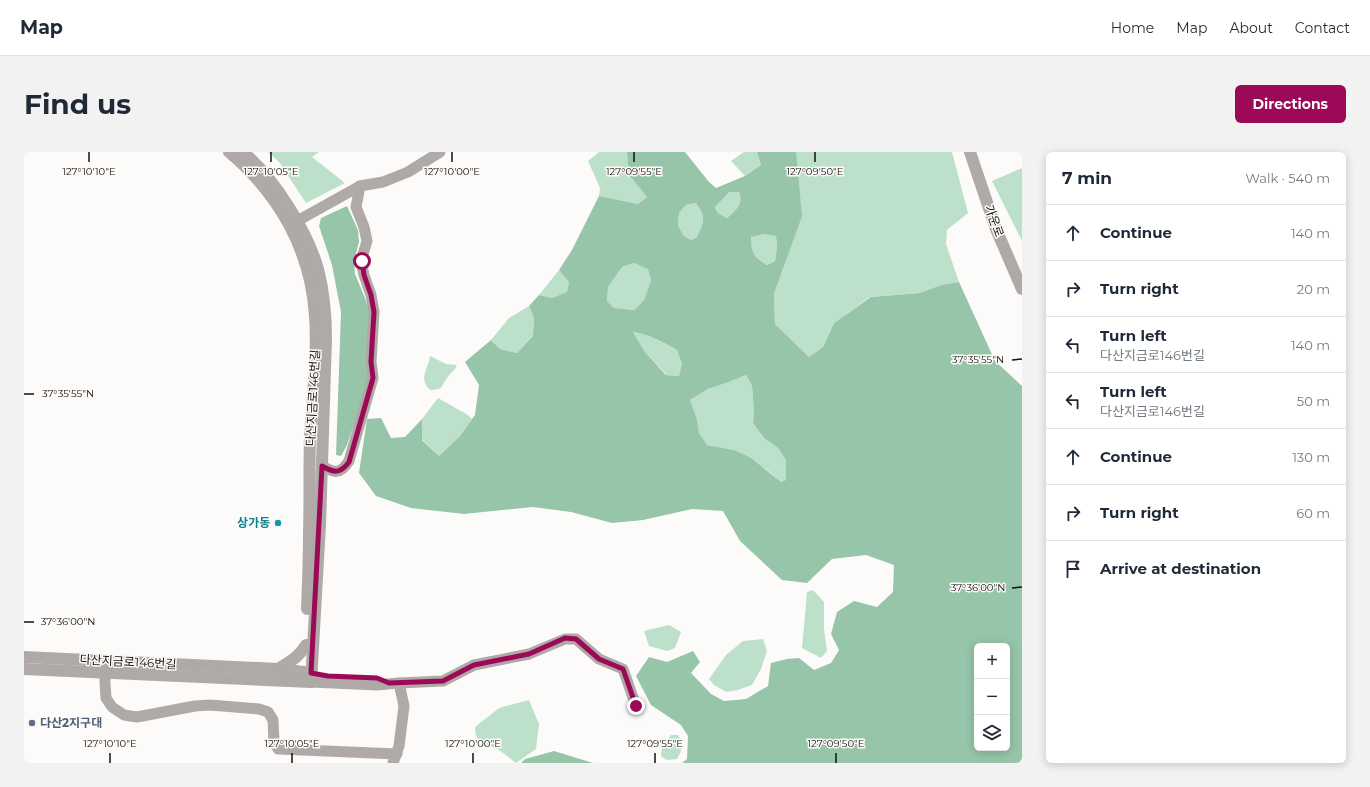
<!DOCTYPE html>
<meta charset="utf-8">
<style>
:root{--surface:#fff;--page:#f2f2f3;--text:#1f2937;--muted:#747a83;--line:#e0e1e3;--accent:#9c0956}
body{margin:0;font-family:Montserrat,"Noto Sans KR",sans-serif;background:var(--page);color:var(--text)}
.controls{position:absolute;right:12px;bottom:12px;display:grid;overflow:hidden;border-radius:6px;box-shadow:0 2px 10px #0003}
.controls button{width:36px;height:36px;display:grid;place-items:center;padding:0;border:0;border-bottom:1px solid var(--line);background:var(--surface);color:var(--text);font:20px sans-serif}
.stop{position:absolute;width:12px;height:12px;margin:-9px;border:3px solid #9c0956;border-radius:50%;background:#fff}
.stop.end{background:#9c0956;border-color:#fff;box-shadow:0 1px 4px #0008}
.list{margin:0;padding:0;list-style:none}
h2{display:flex;justify-content:space-between;align-items:center;height:52px;margin:0;padding:0 16px;font-size:17px}
h2 small{font-size:13px;font-weight:400;color:var(--muted)}
.list li{display:grid;grid-template-columns:26px 1fr auto;gap:12px;align-items:center;box-sizing:border-box;height:56px;padding:0 16px;border-top:1px solid var(--line)}
.list b{display:block;font-size:15px;white-space:nowrap}
.list p{margin:0;font-size:13px;white-space:nowrap;color:var(--muted)}
.list em{font-size:13px;font-style:normal;color:var(--muted)}
.icon{flex:none;width:22px;height:22px;fill:none;stroke:currentColor;stroke-width:2;stroke-linecap:round;stroke-linejoin:round}
.map{position:relative;flex:none;width:998px;height:611px;overflow:hidden;border-radius:6px}
header{display:flex;align-items:center;gap:24px;box-sizing:border-box;height:56px;padding:0 20px;background:var(--surface);border-bottom:1px solid var(--line)}
header strong{font-size:19px}
nav{display:flex;gap:22px;margin-inline-start:auto;font-size:14px}
.intro{display:flex;align-items:center;justify-content:space-between;box-sizing:border-box;height:96px;padding:0 24px}
h1{margin:0;font-size:28px}
.button{padding:10px 18px;border-radius:6px;background:var(--accent);color:#fff;font-size:14px;font-weight:700}
main{display:flex;gap:24px;padding:0 24px}
aside{flex:1;background:var(--surface);border-radius:6px;box-shadow:0 2px 10px #0003}
.map>svg:first-child{display:block}
.green{fill:#bde0cb}
.forest{fill:#96c5a9;fill-rule:evenodd}
.lines{fill:none;stroke-linecap:round;stroke-linejoin:round}
.minor{stroke:#afaaa7;stroke-width:11}
.tertiary{stroke:#afaaa7;stroke-width:12}
.route{stroke:#9c0956;stroke-width:5}
.ticks{fill:none;stroke:#14110e;stroke-width:1.5}
.culture-dot{fill:#0f9aa8;stroke:#fdfbf9;stroke-width:1.5}
.service-dot{fill:#5c6f8a;stroke:#fdfbf9;stroke-width:1.5}
.labels{text-anchor:middle;stroke-width:3;stroke-linejoin:round;paint-order:stroke}
.street-label{font-size:12px;fill:#14110e;stroke:#fdfbf9}
.culture-label{font-size:12px;font-weight:bold;fill:#0d838f;stroke:#fdfbf9;text-anchor:end}
.service-label{font-size:12px;font-weight:bold;fill:#4e5e75;stroke:#fdfbf9;text-anchor:start}
.ticks-label{font-size:10px;text-anchor:middle;fill:#14110e;stroke:#fdfbf9;stroke-width:3;stroke-linejoin:round;paint-order:stroke}
</style>
<header>
<strong>Map</strong>
<nav><a>Home</a><a>Map</a><a>About</a><a>Contact</a></nav>
</header>
<div class="intro"><h1>Find us</h1><a class="button">Directions</a></div>
<main>
<div class="map">
<svg width="998" height="611" viewBox="0 0 998 611">
<rect width="100%" height="100%" fill="#fdfbf9"/>
<g class="green">
<path d="M244 0H295L288 5 321 31 282 51 255 10Z"/>
<path d="M575 0H603L605 23 623 45 614 52 575 44 576 36 564 9Z"/>
<path d="M720 0H733L737 13 721 24 707 9Z"/>
<path d="M772 0H928L944 61 923 78 922 92 935 130 917 133 896 141 846 145 810 171 799 195 785 205 751 172 750 142 761 112 772 10Z"/>
<path d="M998 16V89L968 29Z"/>
<path d="M705 39 715 40C720 52 712 58 703 66L694 61 691 54Z"/>
<path d="M672 51C683 67 680 70 672 86L667 88 659 83 654 73 655 61 662 53Z"/>
<path d="M740 82 752 84 753 96 751 109 742 113C729 105 727 100 726 85Z"/>
<path d="M610 111 624 116 627 128 620 148 610 158 590 156 583 149 584 135 598 115Z"/>
<path d="M535 118 545 130 543 140 528 146 515 143Z"/>
<path d="M505 154 510 166 509 184 493 201 476 197 467 188 485 166Z"/>
<path d="M609 180C625 182 639 191 653 198L658 212 655 224 643 223 621 200Z"/>
<path d="M406 204 422 212 433 213C430 220 427 220 423 226 417 234 420 238 406 238 394 226 404 218 406 204Z"/>
<path d="M722 223 728 234 730 258 729 271 740 286 754 296 762 308 763 328 757 330 743 318 710 298 683 293 675 281 673 267 666 248 684 237 705 230Z"/>
<path d="M414 246 444 263 448 267 436 284 415 304 398 287V267Z"/>
<path d="M789 438 800 450V477L803 499 797 506 778 496 783 440Z"/>
<path d="M645 473 657 480 651 496 643 499 625 494 620 479Z"/>
<path d="M739 487 743 499 737 517 728 533 714 538 702 540 690 533 685 527 702 503 719 489Z"/>
<path d="M505 548 515 572 512 597 492 611C487 607 482 603 476 599 464 591 451 594 451 575L475 556Z"/>
<path d="M647 583H654L658 589 657 599 653 607 643 608 637 604 638 594Z"/>
</g>
<g class="forest">
<path d="M603 0H661L685 30 692 36 721 24 737 13 733 0H772L778 64 750 142 751 172 785 205 799 195 810 171 847 145 896 141 917 133 935 130 971 209 998 234V611H658L663 607 664 584 657 573 627 553 612 524 625 505 643 510 669 499 676 510 667 521 687 542 700 549 722 547 744 534 747 511 763 507 775 506 790 518 807 511 815 498 807 482 813 460 830 449 853 455 869 440 870 413 842 403 808 407 783 431 758 428 716 389 699 359 668 357 619 368 588 371 547 360 509 355 440 362 387 356 352 344 335 321 343 267 357 266 367 286 381 285 398 267V288L415 304 436 284 451 263 455 233 441 210 467 188 476 197 493 201 509 184 510 166 505 154 515 143 528 146 543 140 545 130 535 118 548 98 575 44 614 52 623 45 605 23ZM705 40H715C720 52 712 58 703 66L694 61 691 55ZM672 51C683 67 680 70 672 86L667 88 659 83 654 73 655 61 662 53ZM740 82 752 84 753 96 751 109 743 113C729 105 727 100 727 85ZM610 111 624 117 627 128 620 148 610 158 590 156 583 149 584 135 598 115ZM609 180C625 182 640 191 653 198L658 212 655 224 642 223 621 200ZM722 223 728 234 730 258 729 271 740 286 754 296 762 308V328L757 330 727 306 710 298 683 293 675 281 673 267 666 248 684 237 705 230ZM953 494H983V596H953Z"/>
<path d="M323 54 334 78 335 90 330 109 331 122 341 146 346 162V225L323 293 317 304 312 303 317 160 308 113 295 74 297 66Z"/>
<path d="M530 599 569 611H497L501 607Z"/>
</g>
<g class="lines">
<g class="minor">
<path d="M266 73 336 34"/>
<path d="M298 314C310 321 316 323 325 309L349 226 347 210 350 160 347 143 340 123 337 109 343 89 340 75 332 55 336 34 359 30 384 20 416 0"/>
<path d="M81 512V531L82 546 88 555 100 563 113 565 171 554 186 553 235 557 244 560 249 568 250 590 254 597 373 602"/>
<path d="M287 530 353 533 375 531 380 554 375 594 369 611"/>
<path d="M375 531 419 529 450 513 505 502 541 487H552L575 507 599 517 612 554"/>
</g>
<g class="tertiary">
<path d="M205 0C255 42 287 98 291 164 294 204 288 245 286 285 285 317 286 349 285 382 285 407 284 432 283 457"/>
<path d="M946 0 972 77 998 137"/>
<path d="M0 505 254 517 280 520"/>
<path d="M0 517 287 530 296 373 302 187C302 164 300 140 294 117 283 78 250 26 219 0"/>
<path d="M254 517C266 510 275 505 282 493"/>
</g>
</g>
<g class="lines">
<path class="route" d="M338 109 340 123 347 143 350 160 347 210 349 226 325 310C316 322 310 321 298 314L287 521 304 524 353 526 365 531 419 529 450 513 505 502 541 486 552 487 575 507 599 517 612 554"/>
</g>
<path class="ticks" d="M65 0V10M247 0V10M428 0V10M610 0V10M791 0V10M988 208 998 207M0 242H10M988 436 998 435M0 470H10M86 601V611M268 601V611M449 601V611M631 601V611M812 601V611"/>
<circle class="culture-dot" cx="254" cy="371" r="4"/>
<circle class="service-dot" cx="8" cy="571" r="4"/>
<g class="labels">
<g class="street-label">
<text transform="translate(970 69) rotate(70)" y="4">가운로</text>
<text transform="translate(289 246) rotate(-87)" y="4">다산지금로146번길</text>
<text transform="translate(104 510) rotate(3)" y="4">다산지금로146번길</text>
</g>
<g class="culture-label">
<text x="246" y="375">상가동</text>
</g>
<g class="service-label">
<text x="16" y="575">다산2지구대</text>
</g>
</g>
<g class="ticks-label">
<text x="65" y="23">127°10'10"E</text>
<text x="247" y="23">127°10'05"E</text>
<text x="428" y="23">127°10'00"E</text>
<text x="610" y="23">127°09'55"E</text>
<text x="791" y="23">127°09'50"E</text>
<text x="954" y="211">37°35'55"N</text>
<text x="44" y="245">37°35'55"N</text>
<text x="954" y="439">37°36'00"N</text>
<text x="44" y="473">37°36'00"N</text>
<text x="86" y="595">127°10'10"E</text>
<text x="268" y="595">127°10'05"E</text>
<text x="449" y="595">127°10'00"E</text>
<text x="631" y="595">127°09'55"E</text>
<text x="812" y="595">127°09'50"E</text>
</g>
</svg>
<div class="controls">
<button>+</button>
<button>−</button>
<button><svg class="icon" aria-label="layers" viewBox="0 0 24 24"><path d="M12 4l9 5-9 5-9-5zM3 14l9 5 9-5"/></svg></button>
</div>
<div class="stop" style="left:338px;top:109px"></div>
<div class="stop end" style="left:612px;top:554px"></div>
</div>
<aside>
<h2>7 min<small>Walk · 540 m</small></h2>
<ul class="list">
<li><svg class="icon" aria-label="ahead" viewBox="0 0 24 24"><path d="M12 20V5M6 11l6-6 6 6"/></svg><div><b>Continue</b></div><em>140 m</em></li>
<li><svg class="icon" aria-label="right" viewBox="0 0 24 24"><path d="M7 20v-9h11M14 6l5 5-5 5"/></svg><div><b>Turn right</b></div><em>20 m</em></li>
<li><svg class="icon" aria-label="left" viewBox="0 0 24 24"><path d="M17 20v-9H6M10 6l-5 5 5 5"/></svg><div><b>Turn left</b><p>다산지금로146번길</p></div><em>140 m</em></li>
<li><svg class="icon" aria-label="left" viewBox="0 0 24 24"><path d="M17 20v-9H6M10 6l-5 5 5 5"/></svg><div><b>Turn left</b><p>다산지금로146번길</p></div><em>50 m</em></li>
<li><svg class="icon" aria-label="ahead" viewBox="0 0 24 24"><path d="M12 20V5M6 11l6-6 6 6"/></svg><div><b>Continue</b></div><em>130 m</em></li>
<li><svg class="icon" aria-label="right" viewBox="0 0 24 24"><path d="M7 20v-9h11M14 6l5 5-5 5"/></svg><div><b>Turn right</b></div><em>60 m</em></li>
<li><svg class="icon" aria-label="arrive" viewBox="0 0 24 24"><path d="M6 21V4h12l-3 4 3 4H6"/></svg><div><b>Arrive at destination</b></div></li>
</ul>
</aside>
</main>
